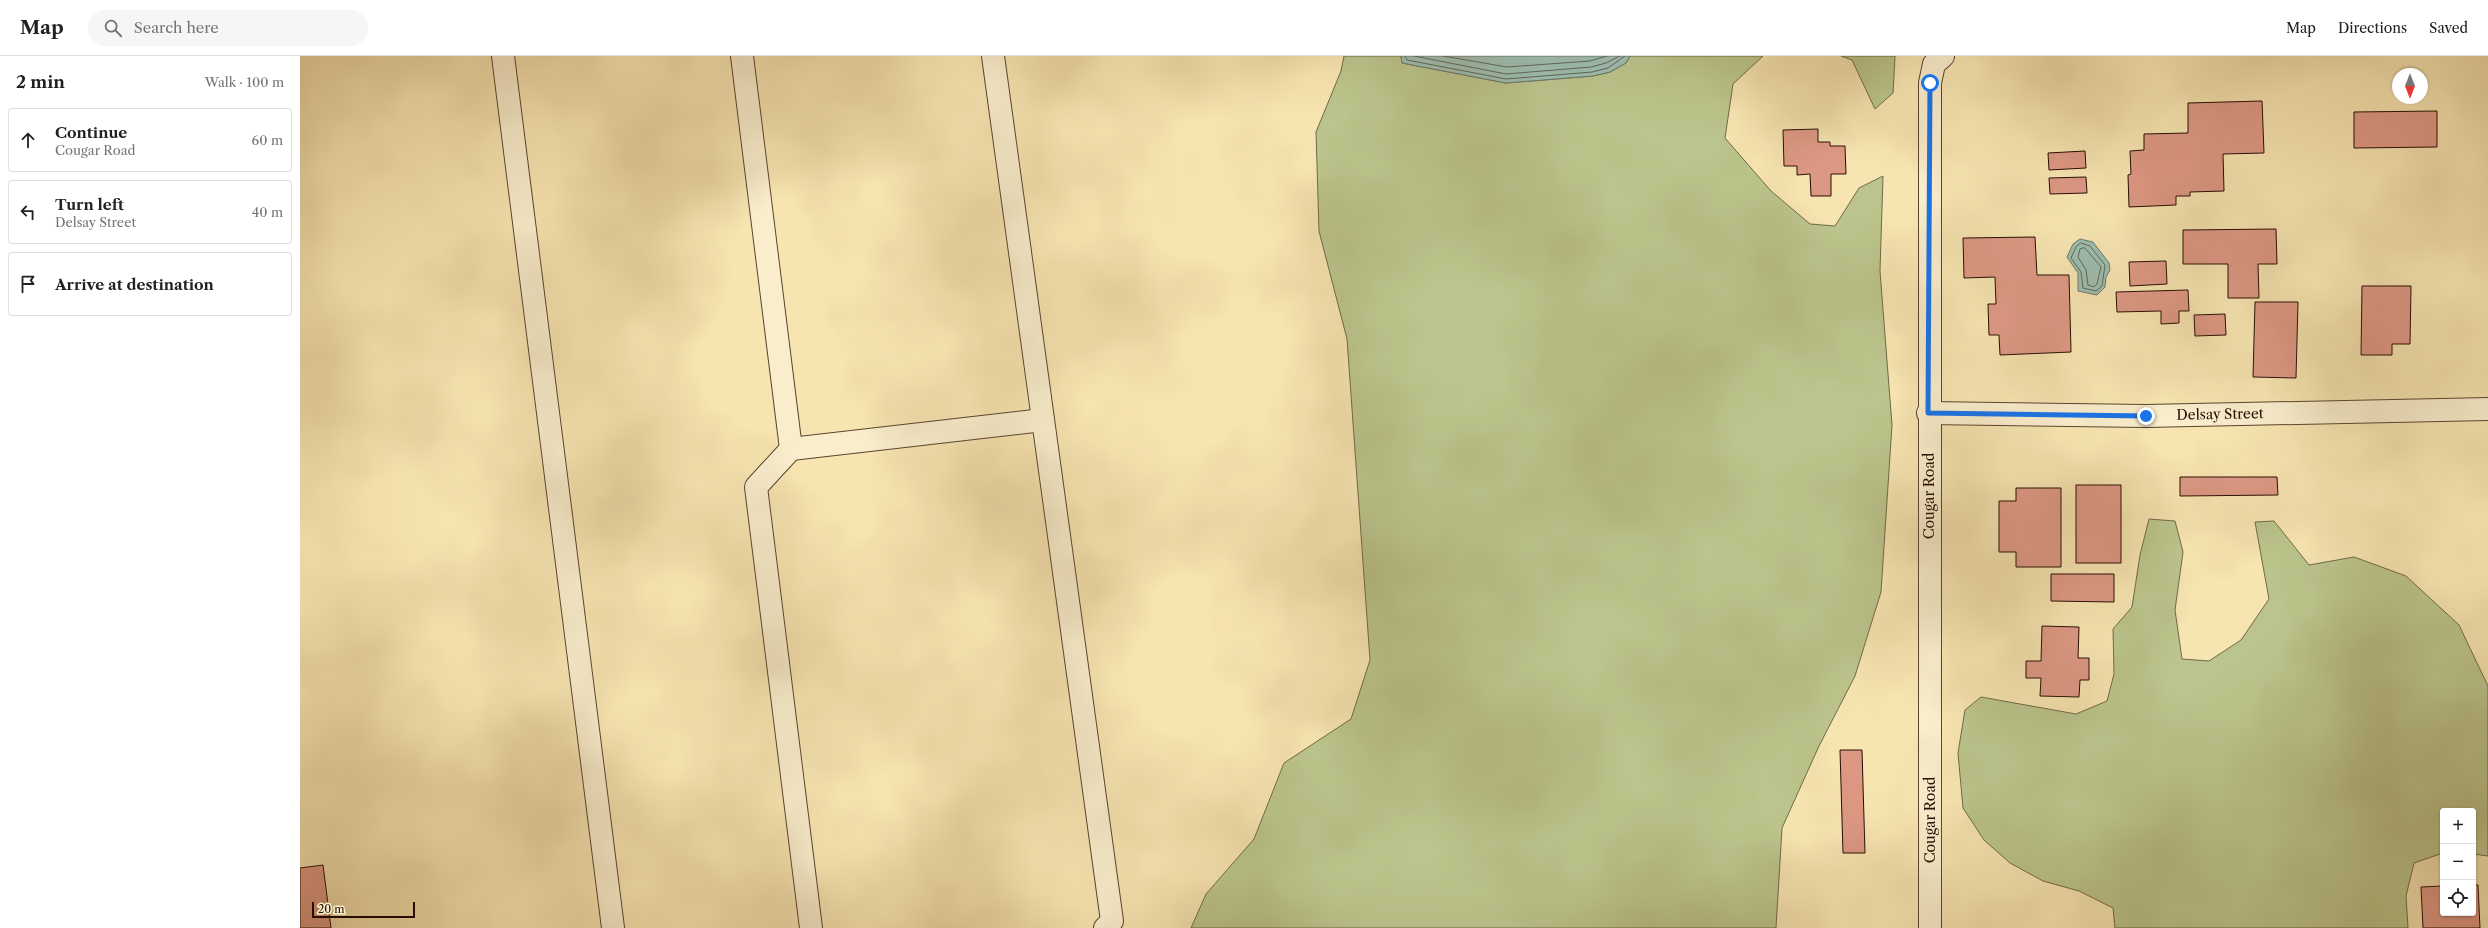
<!DOCTYPE html>
<meta charset="utf-8">
<style>
:root{--surface:#fff;--page:#f6f6f6;--text:#202124;--muted:#757577;--line:#e0e0e0}
body{margin:0;font-family:"Libre Caslon Text",serif;background:var(--page);color:var(--text)}
.controls{position:absolute;right:12px;bottom:12px;display:grid;overflow:hidden;border-radius:4px;box-shadow:0 1px 3px #0004}
.controls button{width:36px;height:36px;display:grid;place-items:center;padding:0;border:0;border-bottom:1px solid var(--line);background:var(--surface);color:var(--text);font:20px sans-serif}
.compass{position:absolute;left:2092px;top:12px;width:36px;height:36px;border-radius:50%;background:var(--surface);box-shadow:0 1px 3px #0004;rotate:180deg}
.scale{position:absolute;left:12px;bottom:10px;width:103px;box-sizing:border-box;padding-left:4px;border:2px solid #270e03;border-top:0;font-size:11px;line-height:14px;white-space:nowrap;color:#270e03;-webkit-text-stroke:3px #f9edcc;paint-order:stroke}
.stop{position:absolute;width:12px;height:12px;margin:-9px;border:3px solid #1a73e8;border-radius:50%;background:#fff}
.stop.end{background:#1a73e8;border-color:#fff;box-shadow:0 1px 4px #0008}
.list{margin:0;padding:0;list-style:none}
h2{display:flex;justify-content:space-between;align-items:center;height:52px;margin:0;padding:0 16px;font-size:17px}
h2 small{font-size:13px;font-weight:400;color:var(--muted)}
.list li{display:grid;grid-template-columns:26px 1fr auto;gap:12px;align-items:center;box-sizing:border-box;height:64px;margin:0 8px 8px;padding:0 8px;border:1px solid var(--line);border-radius:4px}
.list b{display:block;font-size:15px;white-space:nowrap}
.list p{margin:0;font-size:13px;white-space:nowrap;color:var(--muted)}
.list em{font-size:13px;font-style:normal;color:var(--muted)}
.icon{flex:none;width:22px;height:22px;fill:none;stroke:currentColor;stroke-width:2;stroke-linecap:round;stroke-linejoin:round}
.map{position:relative;flex:none;width:2188px;height:872px;overflow:hidden}
header{display:flex;align-items:center;gap:24px;box-sizing:border-box;height:56px;padding:0 20px;background:var(--surface);border-bottom:1px solid var(--line)}
header strong{font-size:19px}
nav{display:flex;gap:22px;margin-inline-start:auto;font-size:14px}
.search{width:280px;height:36px;background:var(--page);display:flex;align-items:center;gap:10px;box-sizing:border-box;padding:0 14px;border-radius:22px;color:var(--muted);font-size:15px}
main{display:flex}
aside{flex:1;background:var(--surface)}
.map>svg:first-child{display:block}
.green{fill:#bbc48c;stroke:#716948}
.water{fill:#9dbeb0;stroke:#6e786b}
.lines{fill:none;stroke-linecap:round;stroke-linejoin:round}
.shore{stroke:#62665a;stroke-width:1}
.building{fill:#dd9884;stroke:#270e03}
.minor-casing{stroke:#5b442e;stroke-width:24}
.minor{stroke:#f9edcc;stroke-width:22}
.route{stroke:#1a73e8;stroke-width:5}
.labels{text-anchor:middle;stroke-width:3;stroke-linejoin:round;paint-order:stroke}
.street-label{font-size:14px;fill:#270e03;stroke:#f9edcc}
</style>
<header>
<strong>Map</strong>
<div class="search"><svg class="icon" aria-label="search" viewBox="0 0 24 24"><circle cx="10" cy="10" r="6"/><path d="M15 15l6 6"/></svg>Search here</div>
<nav><a>Map</a><a>Directions</a><a>Saved</a></nav>
</header>
<main>
<aside>
<h2>2 min<small>Walk · 100 m</small></h2>
<ul class="list">
<li><svg class="icon" aria-label="ahead" viewBox="0 0 24 24"><path d="M12 20V5M6 11l6-6 6 6"/></svg><div><b>Continue</b><p>Cougar Road</p></div><em>60 m</em></li>
<li><svg class="icon" aria-label="left" viewBox="0 0 24 24"><path d="M17 20v-9H6M10 6l-5 5 5 5"/></svg><div><b>Turn left</b><p>Delsay Street</p></div><em>40 m</em></li>
<li><svg class="icon" aria-label="arrive" viewBox="0 0 24 24"><path d="M6 21V4h12l-3 4 3 4H6"/></svg><div><b>Arrive at destination</b></div></li>
</ul>
</aside>
<div class="map">
<svg width="2188" height="872" viewBox="0 0 2188 872">
<rect width="100%" height="100%" fill="#f6e4b1"/>
<filter id="stains"><feTurbulence type="fractalNoise" baseFrequency=".005" numOctaves="4"/><feColorMatrix values="0 0 0 0 .2 0 0 0 0 .09 0 0 0 0 .02 0 0 0 .5 -.17"/></filter>
<radialGradient id="worn" r=".72"><stop offset=".6" stop-color="#630" stop-opacity="0"/><stop offset="1" stop-color="#630" stop-opacity=".3"/></radialGradient>
<g class="green">
<path d="M1044 0H1101L1102 7 1206 27 1293 20 1310 16 1326 7 1330 0H1463L1433 28 1425 82 1471 135 1510 168 1535 170 1559 132 1583 120 1580 215 1592 369 1581 536 1555 620 1519 690 1482 772 1476 872H891L906 838 954 783 984 707 1051 663 1070 604 1047 283 1019 175 1016 76 1041 15Z"/>
<path d="M1541 0H1595L1593 37 1575 53 1552 4Z"/>
<path d="M1849 463 1875 465 1883 496 1875 554 1882 603 1909 605 1941 584 1969 543 1955 466 1974 465 2009 509 2054 501 2106 520 2159 569 2188 630V800L2173 798V755H2143V797L2114 807 2106 840 2108 872H1815L1813 852 1779 835 1743 825 1710 807 1684 784 1663 752 1658 697 1665 654 1681 641 1776 658 1807 645 1814 618 1813 573 1832 551 1840 499Z"/>
</g>
<g class="water">
<path d="M1101 0H1330L1326 7 1310 16 1293 20 1206 27 1102 7Z"/>
<path d="M1780 183 1793 186 1809 207 1810 214 1806 221 1805 231 1797 239 1778 235V217L1767 201 1773 188Z"/>
</g>
<g class="lines">
<g class="shore">
<path d="M1105 0 1107 4 1206 23 1292 16 1308 12 1325 0"/>
<path d="M1114 0 1206 18 1291 11 1306 7 1320 0"/>
<path d="M1143 0 1207 11 1290 5 1307 0"/>
<path d="M1781 187 1790 190 1805 209 1802 230 1796 235 1783 232 1781 216 1771 202 1776 191Z"/>
<path d="M1785 192 1801 211 1797 228 1794 231 1788 229 1786 214 1778 201 1780 193Z"/>
</g>
</g>
<g class="building">
<path d="M1962 45 1964 97 1923 98 1924 135 1890 136V140H1876V149L1829 151 1828 119 1831 118 1830 95 1844 94V78L1888 77V47Z"/>
<path d="M2137 55V91L2054 92V56Z"/>
<path d="M1518 73V86H1530V90H1545L1546 118H1531V140H1511L1510 118 1497 119V110H1484L1483 74Z"/>
<path d="M1785 95 1786 112 1749 114 1748 97Z"/>
<path d="M1786 121 1787 137 1750 138 1749 122Z"/>
<path d="M1976 173 1977 208H1958L1959 242H1928V208H1883V174Z"/>
<path d="M1735 181 1737 219H1769L1771 296 1700 299 1699 279H1689L1688 248H1696L1695 221 1664 222 1663 182Z"/>
<path d="M1866 205 1867 228 1830 230 1829 206Z"/>
<path d="M2062 230H2111L2110 288H2092V299H2061Z"/>
<path d="M1888 234 1889 255H1879V267L1861 268V255L1817 256 1816 236Z"/>
<path d="M1955 246H1998L1996 322 1953 321Z"/>
<path d="M1925 258 1926 279 1895 280 1894 259Z"/>
<path d="M1880 421H1977L1978 439 1880 440Z"/>
<rect x="1776" y="429" width="45" height="78"/>
<path d="M1716 432H1761V511H1716V496H1699V445H1716Z"/>
<path d="M1751 518H1814V546L1751 545Z"/>
<path d="M1742 570 1779 571 1778 602H1789V624H1780L1779 641 1740 640 1741 622H1726V605H1741Z"/>
<path d="M1540 694H1562L1565 797H1543Z"/>
<path d="M23 809 31 872H0V812Z"/>
<path d="M2173 829H2178L2180 872H2123L2121 831 2143 830V857H2173Z"/>
</g>
<g class="lines">
<defs>
<g id="minor">
<path d="M203 0 313 872"/>
<path d="M442 0 491 393 743 364"/>
<path d="M693 0 812 865 805 872"/>
<path d="M1628 357 1846 360 2188 353"/>
<path d="M491 393 456 431 511 872"/>
<path d="M1630 872V27L1634 8 1643 0"/>
</g>
</defs>
<use href="#minor" class="minor-casing"/>
<use href="#minor" class="minor"/>
</g>
<g class="lines">
<path class="route" d="M1630 27 1628 357 1846 360"/>
</g>
<g class="labels">
<g class="street-label">
<text transform="translate(1920 358) rotate(-1)" y="5">Delsay Street</text>
<text transform="translate(1629 440) rotate(-90)" y="5">Cougar Road</text>
<text transform="translate(1630 764) rotate(-90)" y="5">Cougar Road</text>
</g>
</g>
<rect width="100%" height="100%" filter="url(#stains)"/>
<rect width="100%" height="100%" fill="url(#worn)"/>
</svg>
<div class="controls">
<button>+</button>
<button>−</button>
<button><svg class="icon" aria-label="locate" viewBox="0 0 24 24"><circle cx="12" cy="12" r="6"/><path d="M12 2v4M12 18v4M2 12h4M18 12h4"/></svg></button>
</div>
<svg class="compass" viewBox="-18 -18 36 36"><path d="M0-13l5 13h-10z" fill="#e53935"/><path d="M0 13l5-13h-10z" fill="#757577"/></svg>
<div class="scale">20 m</div>
<div class="stop" style="left:1630px;top:27px"></div>
<div class="stop end" style="left:1846px;top:360px"></div>
</div>
</main>
